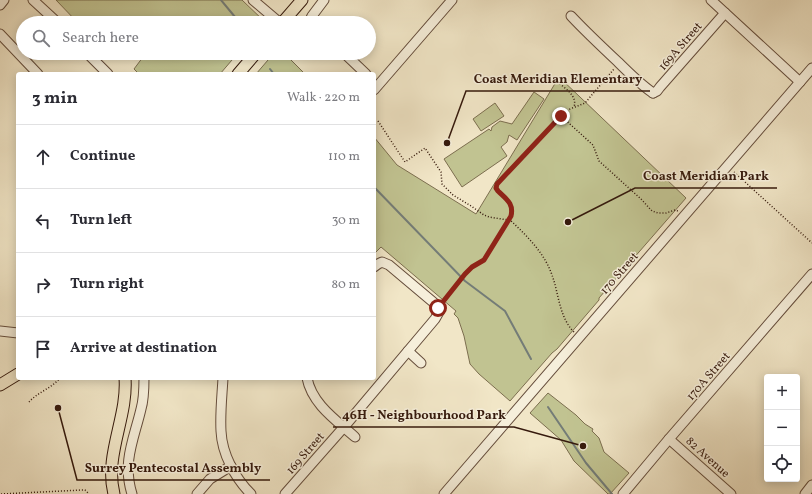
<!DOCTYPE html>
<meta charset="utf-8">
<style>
:root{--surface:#fff;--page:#f7f7f7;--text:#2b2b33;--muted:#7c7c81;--line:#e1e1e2}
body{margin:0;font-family:Vollkorn,serif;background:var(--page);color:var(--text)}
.controls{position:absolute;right:12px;bottom:12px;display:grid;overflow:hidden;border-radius:4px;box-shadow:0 2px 10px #0003}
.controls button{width:36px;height:36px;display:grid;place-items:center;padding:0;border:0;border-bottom:1px solid var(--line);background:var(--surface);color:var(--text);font:20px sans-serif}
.stop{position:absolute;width:12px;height:12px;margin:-9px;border:3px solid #8f2418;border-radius:50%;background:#fff}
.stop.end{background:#8f2418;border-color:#fff;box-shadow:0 1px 4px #0008}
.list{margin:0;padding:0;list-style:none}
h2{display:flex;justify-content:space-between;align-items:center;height:52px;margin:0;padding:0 16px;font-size:17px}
h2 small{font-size:13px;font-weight:400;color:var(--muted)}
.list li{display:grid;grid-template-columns:26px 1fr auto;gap:12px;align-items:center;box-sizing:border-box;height:64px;padding:0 16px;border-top:1px solid var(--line)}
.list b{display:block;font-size:15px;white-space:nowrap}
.list em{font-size:13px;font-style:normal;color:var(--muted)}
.icon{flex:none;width:22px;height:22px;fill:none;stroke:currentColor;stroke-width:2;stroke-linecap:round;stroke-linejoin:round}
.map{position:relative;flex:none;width:812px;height:494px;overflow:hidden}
.search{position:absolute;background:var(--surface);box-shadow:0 2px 10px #0003;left:16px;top:16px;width:360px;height:44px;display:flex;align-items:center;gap:10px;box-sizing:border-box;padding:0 14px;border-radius:22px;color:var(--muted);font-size:15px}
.panel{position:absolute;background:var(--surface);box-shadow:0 2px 10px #0003;left:16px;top:72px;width:360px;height:308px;border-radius:4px}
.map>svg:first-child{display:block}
.green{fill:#c1c391;stroke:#7c6e4f}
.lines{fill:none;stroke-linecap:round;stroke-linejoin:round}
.stream{stroke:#747c77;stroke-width:2}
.minor-casing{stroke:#654d3c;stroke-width:11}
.major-casing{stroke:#361a0d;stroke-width:13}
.path{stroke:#361a0d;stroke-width:1.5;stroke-dasharray:1 2;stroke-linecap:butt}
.minor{stroke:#f6efdb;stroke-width:9}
.major{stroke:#f1e6c7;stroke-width:11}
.route{stroke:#8f2418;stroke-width:5}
.labels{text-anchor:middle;stroke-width:3;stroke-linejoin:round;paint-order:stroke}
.street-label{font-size:12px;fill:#361a0d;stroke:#f6efdb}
.leader{fill:none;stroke:#361a0d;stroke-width:1.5}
.callout-dot{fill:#361a0d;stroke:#f6efdb;stroke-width:1.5}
.callout-label{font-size:13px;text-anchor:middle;font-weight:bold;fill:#361a0d;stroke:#f6efdb;stroke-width:3;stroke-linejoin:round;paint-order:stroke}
</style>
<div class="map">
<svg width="812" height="494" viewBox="0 0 812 494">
<rect width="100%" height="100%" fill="#f1e6c7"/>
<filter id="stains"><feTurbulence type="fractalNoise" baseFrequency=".005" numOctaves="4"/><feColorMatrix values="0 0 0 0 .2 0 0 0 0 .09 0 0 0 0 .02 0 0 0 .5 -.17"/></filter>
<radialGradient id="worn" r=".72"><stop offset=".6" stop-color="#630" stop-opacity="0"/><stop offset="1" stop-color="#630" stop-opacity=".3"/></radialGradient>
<g class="green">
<path d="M56 0H242L265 22 264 23H106L100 17 94 23H78Z"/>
<path d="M139 53H238L220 74H139L134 69 143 57Z"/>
<path d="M274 53H284L305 74H256Z"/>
<path d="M559 77 686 198 599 298V300L557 349 552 353 510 401 479 374 470 364 464 336 458 318 454 314 456 311 381 247 375 253 374 252V137L397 165 476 214Z"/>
<path d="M534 92 544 99 517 140 509 135 507 142 501 147 507 156 462 187 444 159 489 129 491 131 492 127 500 121 512 124Z"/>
<path d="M495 103 504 116 481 131 473 119Z"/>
<path d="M548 393 576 415 585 424 593 429 592 431 599 438 604 452 629 473 610 494H608L574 461 561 440 530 413Z"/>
</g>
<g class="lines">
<g class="stream">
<path d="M221 0 240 23"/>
<path d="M270 69 274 74"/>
<path d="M374 187 465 281 505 311 531 359"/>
<path d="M548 407 586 463 612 494"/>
</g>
<defs>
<g id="minor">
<path d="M33 0 58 23"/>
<path d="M253 0 280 23"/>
<path d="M711 0 800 82"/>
<path d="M0 5 4 0"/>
<path d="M571 16C586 32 602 47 618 62 629 73 640 84 653 93"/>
<path d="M313 23 311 18 312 16 324 0"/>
<path d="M0 34 38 74"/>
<path d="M87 53 108 74"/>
<path d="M344 53 366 74"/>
<path d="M374 90 452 0"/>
<path d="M653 93 657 91 660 87 725 13"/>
<path d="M0 331 18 333"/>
<path d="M408 351 421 363"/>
<path d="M223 378C222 396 220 413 221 431 222 454 235 478 251 494"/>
<path d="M307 378C312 404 336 420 355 437"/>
<path d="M669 439 731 494"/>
<path d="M132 494C122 462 134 439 141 409 144 399 144 388 144 378"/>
<path d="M197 494 210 479 231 466"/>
<path d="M285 494 344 427 435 319 439 312 437 306 433 302 389 265 382 262 378 264 374 267"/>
<path d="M444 494 812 68"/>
<path d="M623 494 669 439 812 274"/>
<path d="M805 494 812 485"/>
</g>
<g id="major">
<path d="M282 23 302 0"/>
<path d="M238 74 256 53"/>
<path d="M0 385 18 374"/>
<path d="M114 494C104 455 128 417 125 378"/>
</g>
</defs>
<use href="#minor" class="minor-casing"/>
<use href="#major" class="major-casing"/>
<g class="path">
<path d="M555 80C563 87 578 95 574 107"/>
<path d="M561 116 593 145 599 161 641 199 652 211 658 213H666L675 210 678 211"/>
<path d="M378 121 405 162 425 148 441 172 442 184 453 195 471 206 484 215 489 217 508 220"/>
<path d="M734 172 812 243"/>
<path d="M509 219C526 235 544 252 552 275 559 294 559 317 574 332"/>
<path d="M443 301 458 282 472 267 484 260 511 216C514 200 503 199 496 188V186L498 182 564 114 570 109 585 103 614 69"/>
<path d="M29 402C38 392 52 388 60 378"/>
<path d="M1 494 82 490H85L89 494"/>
</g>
<use href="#minor" class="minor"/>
<use href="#major" class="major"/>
</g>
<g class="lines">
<path class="route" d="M438 308 465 274 472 267 484 260 511 216C514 203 506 199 498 191L496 188 497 184 561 116"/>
</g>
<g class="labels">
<g class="street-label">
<text transform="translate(680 46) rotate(-49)" y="4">169A Street</text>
<text transform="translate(619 273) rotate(-49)" y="4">170 Street</text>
<text transform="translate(708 376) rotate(-49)" y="4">170A Street</text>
<text transform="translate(305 453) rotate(-49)" y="4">169 Street</text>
<text transform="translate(708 457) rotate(42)" y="4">82 Avenue</text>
</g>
</g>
<path class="leader" d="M447 143L466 91H650M568 222L635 188H777M583 446L514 427H333M58 408L77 480H270"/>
<g class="callout-dot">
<circle cx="447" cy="143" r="4"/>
<circle cx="568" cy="222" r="4"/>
<circle cx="583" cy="446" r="4"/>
<circle cx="58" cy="408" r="4"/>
</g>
<g class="callout-label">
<text x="558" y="83">Coast Meridian Elementary</text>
<text x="706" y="180">Coast Meridian Park</text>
<text x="424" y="419">46H - Neighbourhood Park</text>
<text x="173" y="472">Surrey Pentecostal Assembly</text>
</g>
<rect width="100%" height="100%" filter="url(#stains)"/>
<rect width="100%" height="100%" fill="url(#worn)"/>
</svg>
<div class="controls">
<button>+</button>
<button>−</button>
<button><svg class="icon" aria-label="locate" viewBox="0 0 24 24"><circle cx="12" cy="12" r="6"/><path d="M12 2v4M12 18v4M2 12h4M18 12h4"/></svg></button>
</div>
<div class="stop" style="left:438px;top:308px"></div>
<div class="stop end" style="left:561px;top:116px"></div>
<div class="search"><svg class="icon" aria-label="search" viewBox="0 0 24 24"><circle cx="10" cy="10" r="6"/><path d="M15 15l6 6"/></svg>Search here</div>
<section class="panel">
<h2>3 min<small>Walk · 220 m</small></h2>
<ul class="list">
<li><svg class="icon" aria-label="ahead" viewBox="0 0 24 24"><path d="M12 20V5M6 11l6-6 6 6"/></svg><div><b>Continue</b></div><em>110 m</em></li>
<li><svg class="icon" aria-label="left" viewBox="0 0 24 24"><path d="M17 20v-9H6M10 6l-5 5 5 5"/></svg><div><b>Turn left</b></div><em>30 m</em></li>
<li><svg class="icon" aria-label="right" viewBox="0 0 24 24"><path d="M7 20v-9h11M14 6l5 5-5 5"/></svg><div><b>Turn right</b></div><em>80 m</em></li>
<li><svg class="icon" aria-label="arrive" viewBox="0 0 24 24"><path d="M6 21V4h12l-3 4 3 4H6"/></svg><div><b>Arrive at destination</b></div></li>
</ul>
</section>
</div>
